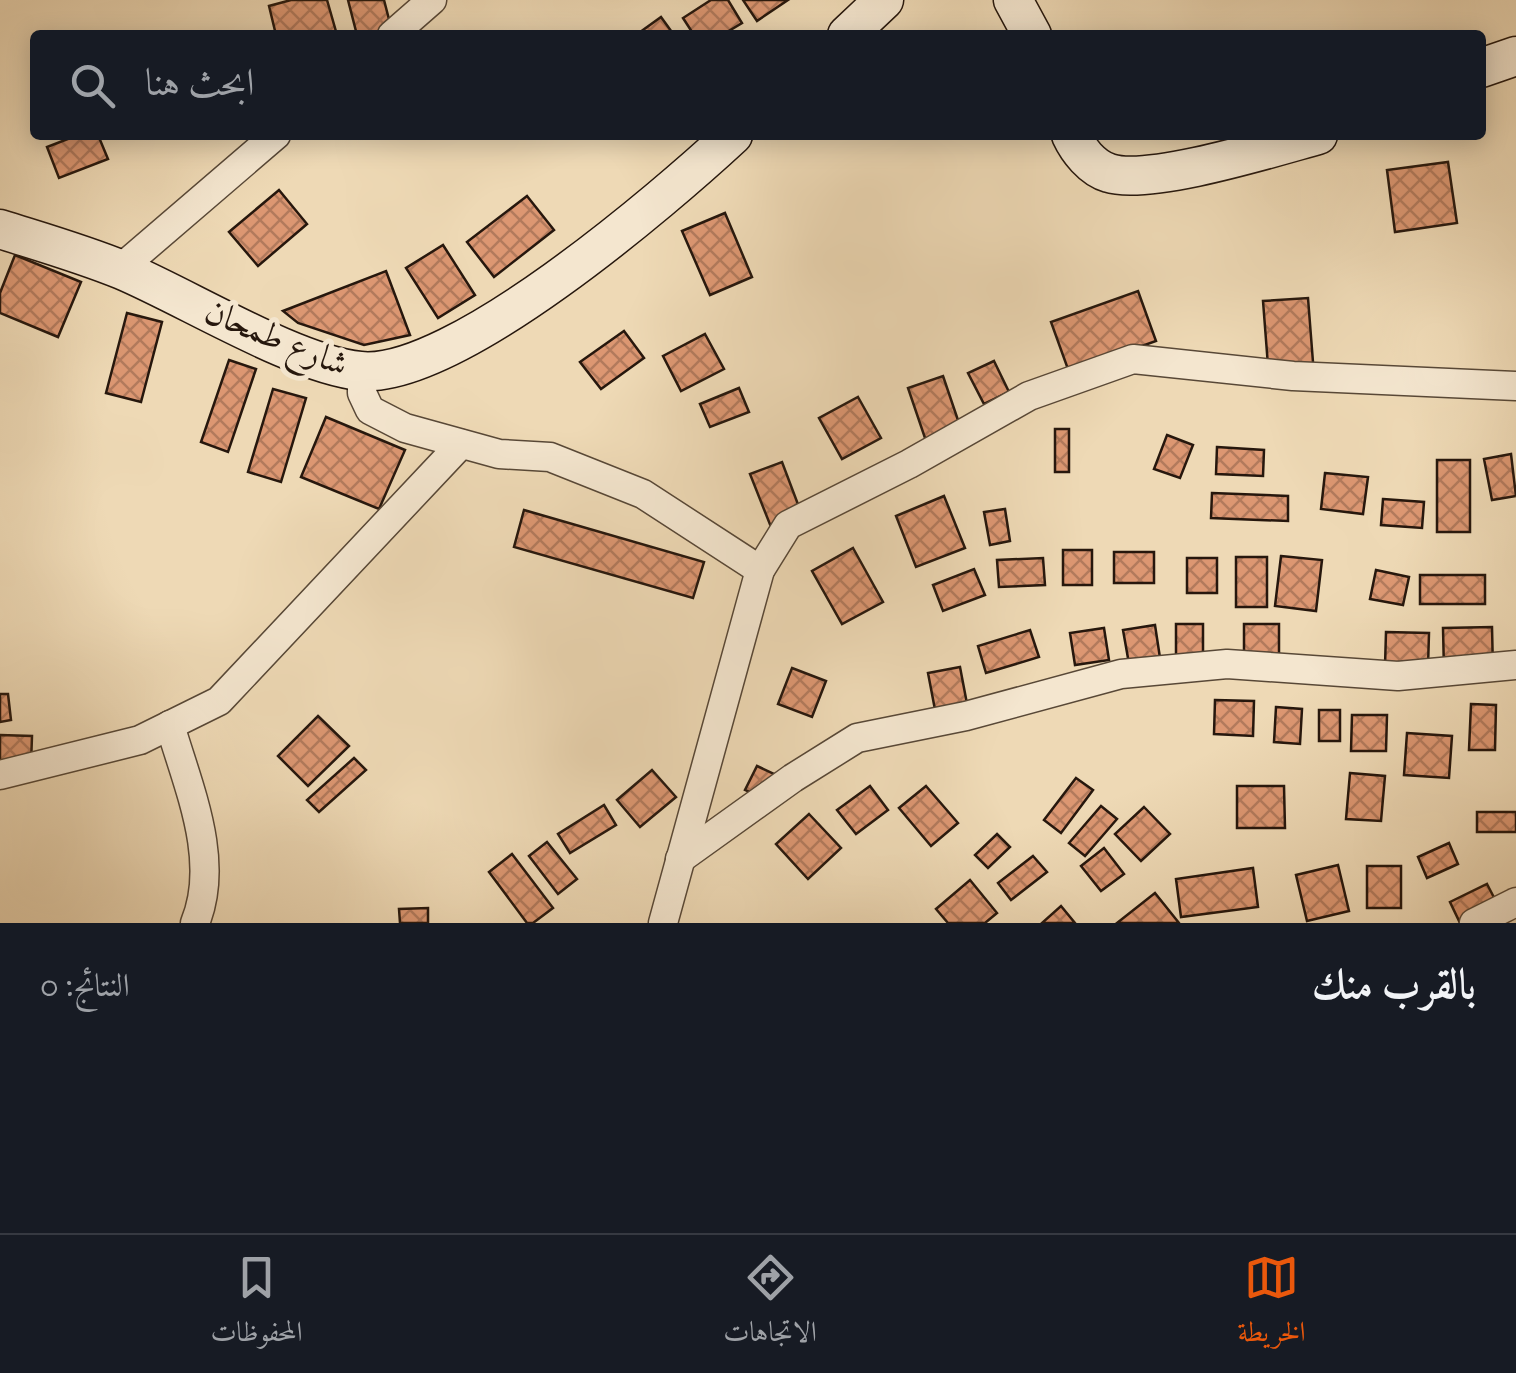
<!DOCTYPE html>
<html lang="ar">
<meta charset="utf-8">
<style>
:root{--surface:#171b24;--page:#20242c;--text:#f1f3f6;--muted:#9ea1a6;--line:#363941;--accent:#ea580c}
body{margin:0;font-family:"IM FELL Great Primer",Amiri,serif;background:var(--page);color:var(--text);direction:rtl}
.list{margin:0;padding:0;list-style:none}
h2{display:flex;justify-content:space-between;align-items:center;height:130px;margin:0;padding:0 40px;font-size:42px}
h2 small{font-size:32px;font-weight:400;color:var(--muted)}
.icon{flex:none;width:55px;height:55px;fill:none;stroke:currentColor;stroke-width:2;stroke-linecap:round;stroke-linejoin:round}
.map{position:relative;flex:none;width:1516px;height:923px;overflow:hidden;direction:ltr}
.search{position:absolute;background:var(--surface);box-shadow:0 5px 25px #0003;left:30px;right:30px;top:30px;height:110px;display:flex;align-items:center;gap:25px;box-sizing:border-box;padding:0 35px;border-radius:10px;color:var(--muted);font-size:38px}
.sheet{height:310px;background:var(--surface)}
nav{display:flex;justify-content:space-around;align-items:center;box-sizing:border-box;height:140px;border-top:2px solid var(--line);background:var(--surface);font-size:28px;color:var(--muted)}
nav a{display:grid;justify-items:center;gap:5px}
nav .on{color:var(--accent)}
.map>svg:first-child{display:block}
.building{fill:url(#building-cross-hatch);stroke:#26170d;stroke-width:2.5}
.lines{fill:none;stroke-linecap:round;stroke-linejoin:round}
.street-casing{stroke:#584837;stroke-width:31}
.secondary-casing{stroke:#26170d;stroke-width:41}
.street{stroke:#f4e6cf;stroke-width:28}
.secondary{stroke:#f4e6cf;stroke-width:38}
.labels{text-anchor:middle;stroke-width:10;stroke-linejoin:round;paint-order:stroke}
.street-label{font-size:35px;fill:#26170d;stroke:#f4e6cf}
</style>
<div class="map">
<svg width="1516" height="923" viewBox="0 0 1516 923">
<defs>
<pattern id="building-cross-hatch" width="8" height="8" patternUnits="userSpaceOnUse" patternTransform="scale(2.5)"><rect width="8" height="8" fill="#dc9772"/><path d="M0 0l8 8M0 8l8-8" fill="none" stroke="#b27a5c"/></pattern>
</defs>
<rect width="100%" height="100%" fill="#eed9b5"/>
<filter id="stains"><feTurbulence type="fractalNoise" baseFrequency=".002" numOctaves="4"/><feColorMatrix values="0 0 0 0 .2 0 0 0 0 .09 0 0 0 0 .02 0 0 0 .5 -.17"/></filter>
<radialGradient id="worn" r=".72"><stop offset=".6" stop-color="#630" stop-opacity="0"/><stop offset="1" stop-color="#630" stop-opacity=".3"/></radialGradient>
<g class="building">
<path d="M291 0H327L337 35H276L269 6Z"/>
<path d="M348 0H384L393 35H357Z"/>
<path d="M711 0H728L742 23 722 35H694L683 18Z"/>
<path d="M743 0H788L757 21Z"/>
<path d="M661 17 674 35H636Z"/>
<path d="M78 135H98L108 159 59 178 47 147Z"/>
<path d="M1448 162 1457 223 1395 232 1387 170Z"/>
<path d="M279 190 307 224 258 266 229 232Z"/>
<path d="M527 196 554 230 494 277 467 242Z"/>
<path d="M725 213 752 277 710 295 682 231Z"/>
<path d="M443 245 475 295 438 318 406 268Z"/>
<path d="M15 255 81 282 58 337 0 313V293Z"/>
<path d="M386 271 410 335 364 345 298 323 283 311Z"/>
<path d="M1138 291 1156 341 1069 372 1051 322Z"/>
<path d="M1308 298 1314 375 1269 379 1263 301Z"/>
<path d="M127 313 162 322 141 402 106 393Z"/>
<path d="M624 331 644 358 601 389 580 362Z"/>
<path d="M705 334 724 369 681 391 663 356Z"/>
<path d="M229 360 256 369 228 452 201 442Z"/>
<path d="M994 361 1009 392 984 404 968 373Z"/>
<path d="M943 376 961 429 926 441 908 388Z"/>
<path d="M739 388 749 412 710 427 700 404Z"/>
<path d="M273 389 306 398 281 482 248 472Z"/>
<path d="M858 397 881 438 842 459 819 418Z"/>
<path d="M326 417 405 450 379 509 301 477Z"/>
<rect x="1055" y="429" width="14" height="43"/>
<path d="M1167 435 1193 445 1180 478 1154 469Z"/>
<path d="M1217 447 1264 450 1263 476 1216 474Z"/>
<path d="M1511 454 1516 496 1492 500 1484 459Z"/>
<rect x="1437" y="460" width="33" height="72"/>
<path d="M782 462 802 515 771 527 750 474Z"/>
<path d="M1325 473 1368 477 1363 514 1321 509Z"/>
<path d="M1212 493 1288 496V521L1211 518Z"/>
<path d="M944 496 965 548 916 567 896 516Z"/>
<path d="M1383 499 1424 502 1422 528 1381 525Z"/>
<path d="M1005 509 1010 541 990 545 984 512Z"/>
<path d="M524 510 704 562 693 598 514 547Z"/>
<path d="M853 548 883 602 842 624 812 571Z"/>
<rect x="1063" y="550" width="29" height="35"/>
<rect x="1114" y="552" width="40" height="31"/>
<path d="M1281 556 1322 560 1316 611 1275 606Z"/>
<rect x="1236" y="557" width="31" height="50"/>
<path d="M1043 558 1045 585 999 587 997 560Z"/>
<rect x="1187" y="558" width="30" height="35"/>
<path d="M974 569 985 595 943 611 933 585Z"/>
<path d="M1376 570 1409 577 1403 605 1370 599Z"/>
<rect x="1420" y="575" width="65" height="29"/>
<rect x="1176" y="624" width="27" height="41"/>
<rect x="1244" y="624" width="35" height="43"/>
<path d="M1155 625 1162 671 1131 675 1123 630Z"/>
<path d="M1492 627 1493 670 1444 671 1443 628Z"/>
<path d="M1104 628 1109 660 1075 665 1070 633Z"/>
<path d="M1030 630 1039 657 986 673 978 646Z"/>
<path d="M1386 632 1429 633 1428 667 1385 666Z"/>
<path d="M960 667 968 709 936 715 928 673Z"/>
<path d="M792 668 826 681 812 717 778 704Z"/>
<path d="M0 694H8L11 720 0 722Z"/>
<path d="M1215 700 1254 701 1253 736 1214 734Z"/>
<path d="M1471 704 1496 705 1495 750H1469Z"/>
<path d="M1276 707 1302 709 1300 744 1274 742Z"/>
<rect x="1319" y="710" width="21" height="31"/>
<path d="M1352 715H1387L1386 751H1351Z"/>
<path d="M318 716 349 746 308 786 278 756Z"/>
<path d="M1407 733 1452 736 1449 778 1404 775Z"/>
<path d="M0 735 32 736 31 765 0 764Z"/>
<path d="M354 758 366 770 319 812 307 800Z"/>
<path d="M757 766 785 779 774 803 745 790Z"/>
<path d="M652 770 676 797 640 827 617 800Z"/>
<path d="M1350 773 1385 776 1381 821 1346 819Z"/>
<path d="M1076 778 1093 790 1061 833 1044 820Z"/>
<path d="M870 786 888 810 856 834 837 810Z"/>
<path d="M926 786 958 823 931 846 899 808Z"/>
<path d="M1237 786H1284L1285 828H1237Z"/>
<path d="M604 805 616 825 570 853 558 834Z"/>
<path d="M1101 806 1117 819 1085 856 1069 843Z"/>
<path d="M1144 807 1170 834 1141 861 1115 834Z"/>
<rect x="1477" y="812" width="39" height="20"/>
<path d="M809 814 841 848 808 879 776 844Z"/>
<path d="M997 834 1010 847 988 868 975 855Z"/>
<path d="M547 842 577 879 558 894 529 856Z"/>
<path d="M1449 843 1458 864 1427 878 1418 857Z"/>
<path d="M1104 848 1124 874 1101 891 1081 866Z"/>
<path d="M512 854 553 908 533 923H527L489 872Z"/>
<path d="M1033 856 1047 872 1011 900 998 883Z"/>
<path d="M1338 865 1349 911 1307 921 1296 875Z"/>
<rect x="1367" y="866" width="34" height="42"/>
<path d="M1253 868 1258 907 1181 917 1176 879Z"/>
<path d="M970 880 997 913 985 923H948L936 909Z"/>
<path d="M1487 884 1504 917 1492 923H1460L1450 902Z"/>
<path d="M1155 893 1179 923H1117Z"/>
<path d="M1061 906 1075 923H1042Z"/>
<path d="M428 908V923H400L399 909Z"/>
</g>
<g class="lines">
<defs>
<g id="street">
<path d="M392 35 432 0"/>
<path d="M120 269 276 135"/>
<path d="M362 372V393L370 410 405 428 499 454 550 457 643 494 760 570"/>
<path d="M170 725C188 787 221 860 195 923"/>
<path d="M0 775 140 740 219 701 461 444"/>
<path d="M680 859 793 778 857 738 966 716 1121 674 1227 664 1398 676 1516 665"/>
<path d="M663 923 760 570 788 525 909 464 1029 396 1133 359 1293 376 1516 386"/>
<path d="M1474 923 1516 902"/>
</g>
<g id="secondary">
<path d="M1013 0 1032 35"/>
<path d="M847 35 884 0"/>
<path d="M1481 68 1516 56"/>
<path d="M1071 135C1078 150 1092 168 1109 173 1149 186 1274 147 1318 135"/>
<path d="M0 229C41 242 83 254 122 270 188 298 294 364 360 371 453 381 665 198 733 135"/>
</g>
</defs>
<use href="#street" class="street-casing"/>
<use href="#secondary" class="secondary-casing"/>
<use href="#street" class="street"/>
<use href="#secondary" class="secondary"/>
</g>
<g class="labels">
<g class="street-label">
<text transform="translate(277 337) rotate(22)" y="12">شارع طمحان</text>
</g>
</g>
<rect width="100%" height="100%" filter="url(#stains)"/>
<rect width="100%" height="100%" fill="url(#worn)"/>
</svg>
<div class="search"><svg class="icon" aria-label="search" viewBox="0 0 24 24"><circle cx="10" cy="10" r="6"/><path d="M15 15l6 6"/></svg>ابحث هنا</div>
</div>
<section class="sheet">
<h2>بالقرب منك<small>النتائج: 0</small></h2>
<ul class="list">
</ul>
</section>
<nav>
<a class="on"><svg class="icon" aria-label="map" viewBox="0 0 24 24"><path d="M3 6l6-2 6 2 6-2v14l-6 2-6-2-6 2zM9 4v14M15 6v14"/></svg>الخريطة</a>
<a><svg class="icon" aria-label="directions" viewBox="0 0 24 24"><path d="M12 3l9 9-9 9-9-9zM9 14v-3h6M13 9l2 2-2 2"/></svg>الاتجاهات</a>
<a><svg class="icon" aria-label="saved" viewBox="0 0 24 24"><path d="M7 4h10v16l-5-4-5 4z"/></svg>المحفوظات</a>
</nav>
